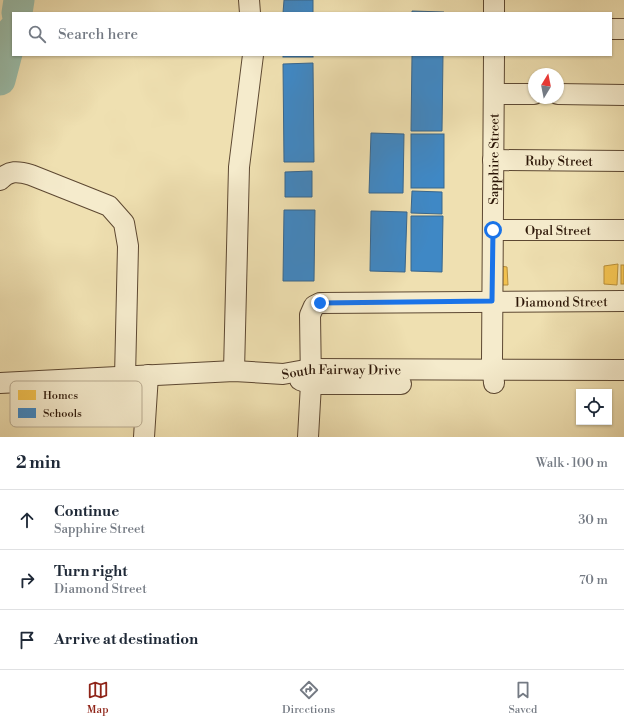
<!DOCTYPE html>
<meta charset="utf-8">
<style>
:root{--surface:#fff;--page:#f2f2f3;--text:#1f2937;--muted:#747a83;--line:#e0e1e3;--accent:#8f2418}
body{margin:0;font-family:"Libre Bodoni",serif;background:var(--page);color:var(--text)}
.controls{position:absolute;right:12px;bottom:12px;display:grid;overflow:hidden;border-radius:0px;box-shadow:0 1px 3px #0004}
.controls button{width:36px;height:36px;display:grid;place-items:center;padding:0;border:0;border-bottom:1px solid var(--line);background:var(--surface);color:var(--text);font:20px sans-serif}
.compass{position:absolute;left:528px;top:68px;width:36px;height:36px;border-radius:50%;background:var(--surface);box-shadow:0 1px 3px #0004;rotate:10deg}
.stop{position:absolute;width:12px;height:12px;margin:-9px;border:3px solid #1a73e8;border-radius:50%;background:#fff}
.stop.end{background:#1a73e8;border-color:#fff;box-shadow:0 1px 4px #0008}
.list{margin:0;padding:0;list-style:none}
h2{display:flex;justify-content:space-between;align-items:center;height:52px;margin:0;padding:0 16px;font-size:17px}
h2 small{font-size:13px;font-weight:400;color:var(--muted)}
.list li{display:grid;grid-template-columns:26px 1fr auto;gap:12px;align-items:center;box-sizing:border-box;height:60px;padding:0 16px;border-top:1px solid var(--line)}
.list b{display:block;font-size:15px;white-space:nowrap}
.list p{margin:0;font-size:13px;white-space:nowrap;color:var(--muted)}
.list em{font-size:13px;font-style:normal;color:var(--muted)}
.icon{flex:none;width:22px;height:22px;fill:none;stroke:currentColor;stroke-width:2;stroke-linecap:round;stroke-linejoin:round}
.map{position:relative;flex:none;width:624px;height:437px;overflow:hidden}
.search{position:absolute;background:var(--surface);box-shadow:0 1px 3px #0004;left:12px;right:12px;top:12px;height:44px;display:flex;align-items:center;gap:10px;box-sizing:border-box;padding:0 14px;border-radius:0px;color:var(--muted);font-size:15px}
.sheet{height:232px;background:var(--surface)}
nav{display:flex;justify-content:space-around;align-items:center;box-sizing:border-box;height:56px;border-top:1px solid var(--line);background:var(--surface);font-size:11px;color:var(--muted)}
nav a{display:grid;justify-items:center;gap:2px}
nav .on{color:var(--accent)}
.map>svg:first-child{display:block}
.homes{fill:#f2c14e;stroke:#b78e39}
.schools{fill:#3f88c5;stroke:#39668c}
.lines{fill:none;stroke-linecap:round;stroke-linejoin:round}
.river{stroke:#9abdaa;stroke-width:31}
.minor-casing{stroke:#5d4832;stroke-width:22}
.minor{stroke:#f5ebcc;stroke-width:20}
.route{stroke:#1a73e8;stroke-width:5}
.labels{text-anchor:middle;stroke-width:4;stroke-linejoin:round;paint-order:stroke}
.street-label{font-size:13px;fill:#2c1607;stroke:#f5ebcc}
.key{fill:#f5ebcc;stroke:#b9ab91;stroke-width:1}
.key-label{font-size:11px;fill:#2c1607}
</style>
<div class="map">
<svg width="624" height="437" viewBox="0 0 624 437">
<rect width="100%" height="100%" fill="#efe0b1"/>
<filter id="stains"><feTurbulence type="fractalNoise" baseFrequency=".005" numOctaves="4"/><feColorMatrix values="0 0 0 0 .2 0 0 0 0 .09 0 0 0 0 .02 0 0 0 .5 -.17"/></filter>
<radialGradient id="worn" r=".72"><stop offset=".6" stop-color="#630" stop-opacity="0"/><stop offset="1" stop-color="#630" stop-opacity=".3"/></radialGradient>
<g class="homes">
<path d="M618 264 617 285 604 284V266Z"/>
<path d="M494 265 507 267 508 285H495Z"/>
<rect x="621" y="265" width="3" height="19"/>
</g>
<g class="schools">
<path d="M284 0H313V13H283Z"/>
<path d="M412 11 444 12V13H412Z"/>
<rect x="283" y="55" width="30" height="2"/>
<path d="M412 55H443L442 131H411Z"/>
<path d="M313 63 314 162H284L283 64Z"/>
<path d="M371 133 404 134 403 193H369Z"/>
<rect x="411" y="134" width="33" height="54"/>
<path d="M312 171V197H285V172Z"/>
<path d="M412 191 442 192V214L411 213Z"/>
<path d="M284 210H315L314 281H283Z"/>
<path d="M371 211 407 212 405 272 370 271Z"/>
<path d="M411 216H443L442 272 411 271Z"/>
</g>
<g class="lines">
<g class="river">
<path d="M17 13 19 0"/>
<path d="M0 80 13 30"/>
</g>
<defs>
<g id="minor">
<path d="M249 0 250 13"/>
<path d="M494 13V0"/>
<path d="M611 29H624"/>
<path d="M494 94H534"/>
<path d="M558 94 624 95"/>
<path id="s1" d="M493 160 624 161"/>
<path d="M0 180C9 170 18 171 31 175L109 206 124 223 128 246 125 377"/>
<path id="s2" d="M493 230H624"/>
<path d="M234 371 239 167 253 55"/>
<path d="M300 380 311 384H401"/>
<path id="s3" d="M0 383 234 371 283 374 311 369 624 370"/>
<path id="s4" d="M494 383 492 359 494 55"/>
<path d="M144 437 148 375"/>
<path id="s5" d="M308 437 311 384 310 315 314 306 320 303 624 301"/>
</g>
</defs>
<use href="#minor" class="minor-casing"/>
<use href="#minor" class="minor"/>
</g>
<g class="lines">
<path class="route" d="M320 303 492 301 493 230"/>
</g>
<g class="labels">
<g class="street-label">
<text dy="5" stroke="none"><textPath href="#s4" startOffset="224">Sapphire Street</textPath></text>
<text dy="5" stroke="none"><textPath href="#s1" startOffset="66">Ruby Street</textPath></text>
<text dy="5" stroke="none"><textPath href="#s2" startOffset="65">Opal Street</textPath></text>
<text dy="5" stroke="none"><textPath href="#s5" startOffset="380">Diamond Street</textPath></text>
<text dy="5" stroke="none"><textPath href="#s3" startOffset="342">South Fairway Drive</textPath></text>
</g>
</g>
<rect x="10" y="381" width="132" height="46" rx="6" class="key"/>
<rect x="18" y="390" width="18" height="10" fill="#f2c14e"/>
<rect x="18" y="408" width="18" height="10" fill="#3f88c5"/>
<g class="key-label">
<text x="43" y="399">Homes</text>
<text x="43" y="417">Schools</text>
</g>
<rect width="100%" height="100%" filter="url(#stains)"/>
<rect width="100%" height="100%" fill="url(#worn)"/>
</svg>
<div class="controls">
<button><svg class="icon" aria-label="locate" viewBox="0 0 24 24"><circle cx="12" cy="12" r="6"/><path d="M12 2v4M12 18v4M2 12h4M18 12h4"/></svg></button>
</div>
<svg class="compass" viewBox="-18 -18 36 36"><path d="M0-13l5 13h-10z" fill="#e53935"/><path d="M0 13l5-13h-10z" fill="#747a83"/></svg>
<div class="stop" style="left:493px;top:230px"></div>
<div class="stop end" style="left:320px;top:303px"></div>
<div class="search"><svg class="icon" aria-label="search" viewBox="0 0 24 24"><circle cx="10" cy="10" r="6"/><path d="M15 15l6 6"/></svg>Search here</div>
</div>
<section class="sheet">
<h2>2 min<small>Walk · 100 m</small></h2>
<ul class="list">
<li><svg class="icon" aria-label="ahead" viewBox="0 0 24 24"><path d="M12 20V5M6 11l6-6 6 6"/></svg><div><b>Continue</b><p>Sapphire Street</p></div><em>30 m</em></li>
<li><svg class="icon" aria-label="right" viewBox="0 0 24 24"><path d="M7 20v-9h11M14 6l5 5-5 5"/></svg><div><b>Turn right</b><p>Diamond Street</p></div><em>70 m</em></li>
<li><svg class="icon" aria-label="arrive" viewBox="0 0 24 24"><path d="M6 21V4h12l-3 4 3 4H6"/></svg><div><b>Arrive at destination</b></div></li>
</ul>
</section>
<nav>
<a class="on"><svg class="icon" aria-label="map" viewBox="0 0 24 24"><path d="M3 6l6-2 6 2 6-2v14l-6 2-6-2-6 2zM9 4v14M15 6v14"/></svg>Map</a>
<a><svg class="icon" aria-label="directions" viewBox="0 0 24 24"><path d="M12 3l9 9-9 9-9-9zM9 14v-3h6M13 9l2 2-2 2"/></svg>Directions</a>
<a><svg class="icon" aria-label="saved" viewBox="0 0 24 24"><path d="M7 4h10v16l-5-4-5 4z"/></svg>Saved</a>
</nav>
